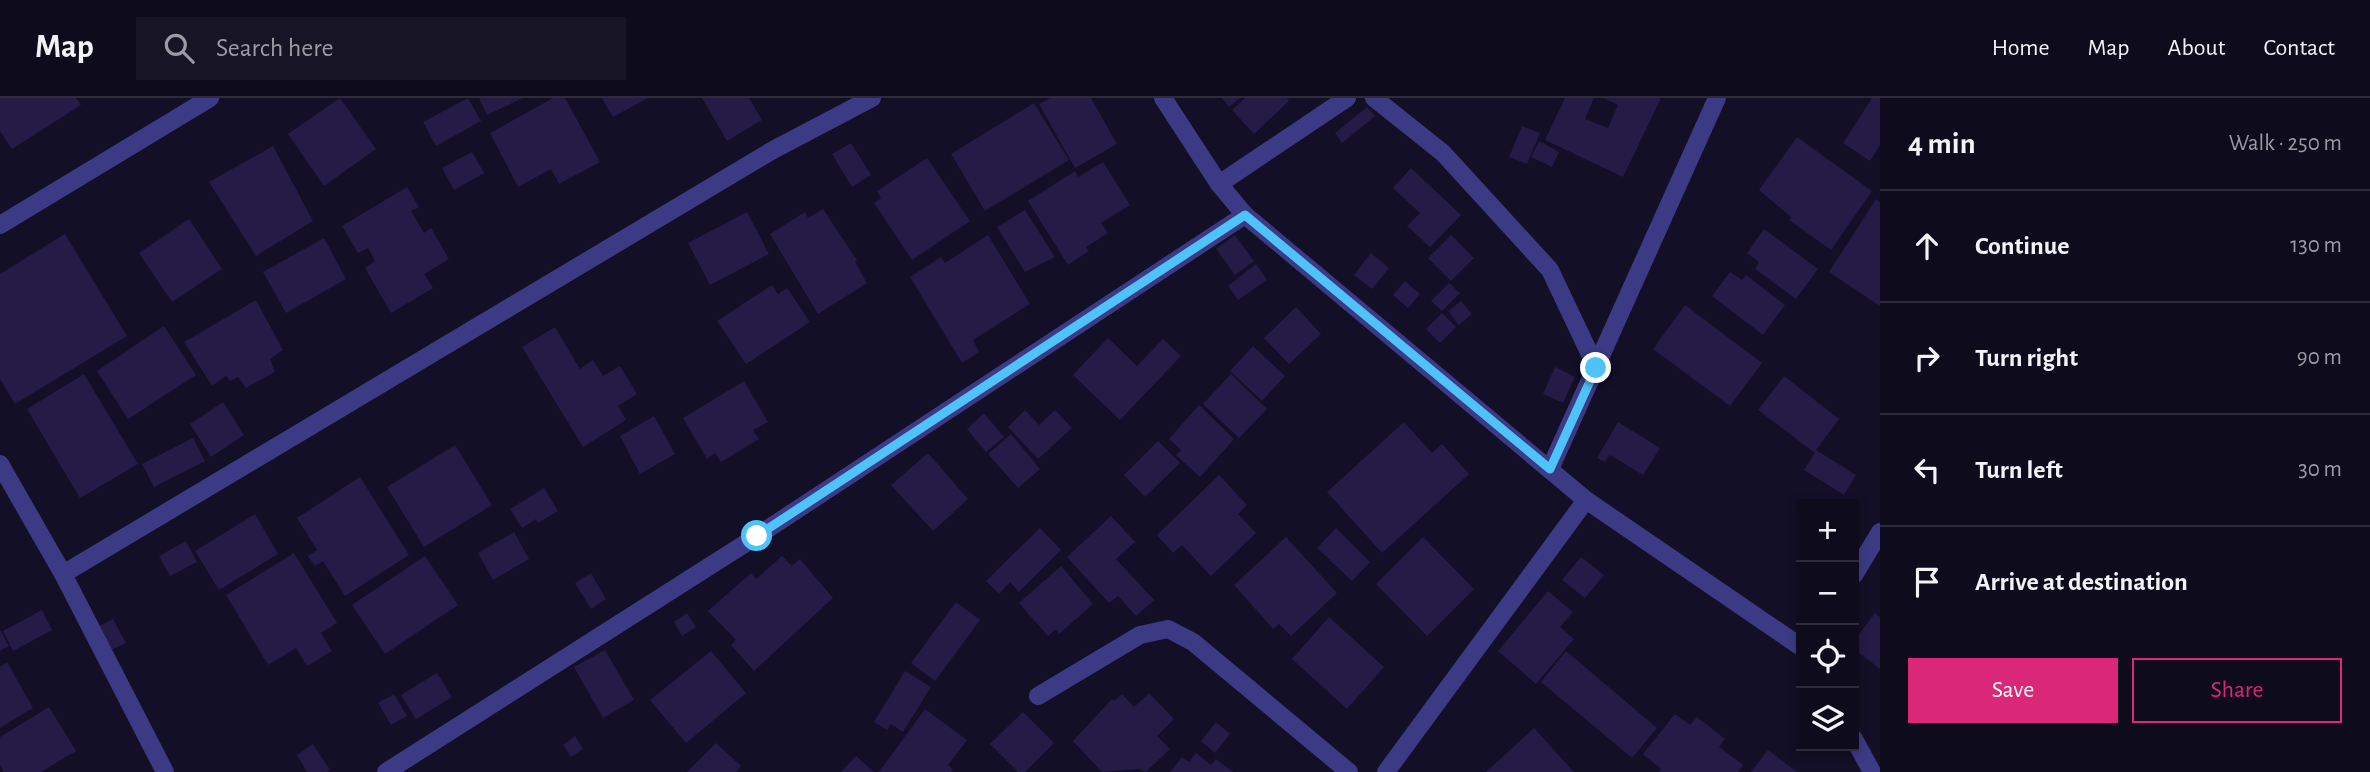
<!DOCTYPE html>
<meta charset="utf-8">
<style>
:root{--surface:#0e0b1c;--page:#171425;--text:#f1f3f6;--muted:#9b9ba3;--line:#2e2b3b;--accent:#db2777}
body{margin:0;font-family:"Alegreya Sans",sans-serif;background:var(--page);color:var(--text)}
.controls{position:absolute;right:21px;bottom:21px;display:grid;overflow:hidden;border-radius:0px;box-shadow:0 4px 10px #0003}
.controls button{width:63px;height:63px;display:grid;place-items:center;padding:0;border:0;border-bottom:2px solid var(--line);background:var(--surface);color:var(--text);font:35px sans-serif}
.stop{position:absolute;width:21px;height:21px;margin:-16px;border:5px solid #4fc3f7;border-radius:50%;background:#fff}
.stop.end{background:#4fc3f7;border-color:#fff;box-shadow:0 2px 7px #0008}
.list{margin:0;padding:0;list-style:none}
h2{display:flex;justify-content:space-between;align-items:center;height:91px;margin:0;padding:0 28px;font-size:30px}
h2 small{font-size:23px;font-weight:400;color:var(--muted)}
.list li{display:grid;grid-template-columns:46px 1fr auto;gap:21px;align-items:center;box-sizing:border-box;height:112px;padding:0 28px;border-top:2px solid var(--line)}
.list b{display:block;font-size:26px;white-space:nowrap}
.list em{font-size:23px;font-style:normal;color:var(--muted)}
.actions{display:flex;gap:14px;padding:21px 28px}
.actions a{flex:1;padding:16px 0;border:2px solid var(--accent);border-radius:0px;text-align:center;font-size:24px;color:var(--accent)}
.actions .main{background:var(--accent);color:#fff}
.icon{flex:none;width:38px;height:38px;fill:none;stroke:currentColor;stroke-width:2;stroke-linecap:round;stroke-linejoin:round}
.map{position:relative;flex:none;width:1880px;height:674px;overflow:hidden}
header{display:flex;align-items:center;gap:42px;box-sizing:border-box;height:98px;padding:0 35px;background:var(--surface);border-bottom:2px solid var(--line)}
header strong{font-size:33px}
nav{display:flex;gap:38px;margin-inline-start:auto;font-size:24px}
.search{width:490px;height:63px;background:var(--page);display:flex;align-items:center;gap:18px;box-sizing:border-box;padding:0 24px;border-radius:0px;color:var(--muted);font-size:26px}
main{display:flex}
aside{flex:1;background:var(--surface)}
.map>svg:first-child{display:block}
.building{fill:#241b47}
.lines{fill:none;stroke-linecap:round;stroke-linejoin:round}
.minor{stroke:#3d3a85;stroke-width:18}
.route{stroke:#4fc3f7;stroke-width:9}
</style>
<header>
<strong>Map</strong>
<div class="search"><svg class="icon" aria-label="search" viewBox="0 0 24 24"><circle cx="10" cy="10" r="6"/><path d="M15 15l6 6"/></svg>Search here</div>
<nav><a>Home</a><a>Map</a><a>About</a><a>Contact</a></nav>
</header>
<main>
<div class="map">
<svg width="1880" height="674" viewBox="0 0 1880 674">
<rect width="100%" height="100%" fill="#130f26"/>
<g class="building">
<path d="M0 0H76L81 7 12 51 0 33Z"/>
<path d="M340 0 376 51 324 88 288 36Z"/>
<path d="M468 0 481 23 436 48 423 24Z"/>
<path d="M479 0H523L487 17Z"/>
<path d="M553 0H565L600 64 559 86 551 71 518 89 490 35Z"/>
<path d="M602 0H648L613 19Z"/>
<path d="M702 0H749L762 22 727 43Z"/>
<path d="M1050 0H1091L1117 46 1075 70 1039 6Z"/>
<path d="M1222 0H1240L1229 9Z"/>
<path d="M1245 0H1287L1289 3 1254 36 1232 12Z"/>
<path d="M1565 0H1594L1585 21 1608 30 1618 7 1603 0H1661L1623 79 1545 42Z"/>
<path d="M1872 0H1880V47L1870 63 1843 45Z"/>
<path d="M1034 5 1069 62 985 113 951 56Z"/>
<path d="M1367 9 1375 18 1342 45 1335 35Z"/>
<path d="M1522 28 1540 35 1527 66 1509 59Z"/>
<path d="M1797 39 1872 93 1831 152 1789 122 1791 119 1759 92Z"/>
<path d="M1539 43 1559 54 1552 69 1531 59Z"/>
<path d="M851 45 871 77 852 89 832 56Z"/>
<path d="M273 48 313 123 256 158 209 84Z"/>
<path d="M472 54 484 75 454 92 442 70Z"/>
<path d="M927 60 970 123 912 162 874 105 881 100 877 93Z"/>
<path d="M1103 64 1130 107 1101 125 1108 135 1086 149 1089 153 1068 167 1028 103 1075 73 1078 79Z"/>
<path d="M1411 70 1461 117 1430 149 1407 128 1420 115 1393 90Z"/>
<path d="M407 89 419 109 411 113 424 135 431 130 449 161 424 176 433 190 391 215 365 170 375 163 368 150 358 155 342 128Z"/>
<path d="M1876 101 1880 104V208L1829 174Z"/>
<path d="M823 111 857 162 855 164 867 185 818 216 770 136 805 114 808 120Z"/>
<path d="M1025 112 1055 159 1025 174 997 129Z"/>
<path d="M747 114 769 156 710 187 688 145Z"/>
<path d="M189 121 222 171 172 204 139 155Z"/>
<path d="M1764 131 1818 171 1796 201 1755 171 1759 164 1747 155Z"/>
<path d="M65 136 127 238 15 306 0 281V176Z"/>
<path d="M988 137 1030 206 973 242 979 254 962 265 910 179 941 159 945 165Z"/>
<path d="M1235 137 1254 163 1235 177 1216 151Z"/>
<path d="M1451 137 1474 160 1451 183 1428 160Z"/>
<path d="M324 140 346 181 286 215 263 174Z"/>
<path d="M1371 155 1389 170 1372 191 1354 177Z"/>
<path d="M1256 166 1267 182 1238 202 1228 188Z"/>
<path d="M1730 174 1742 182 1746 177 1785 207 1763 237 1712 198Z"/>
<path d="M1405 183 1420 196 1408 210 1393 197Z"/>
<path d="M1449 185 1460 195 1442 213 1431 203Z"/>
<path d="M772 187 778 196 787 190 810 224 746 266 717 223Z"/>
<path d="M256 202 283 252 270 261 275 274 246 290 238 279 230 283 226 278 212 288 184 244Z"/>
<path d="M1461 203 1472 216 1459 227 1448 213Z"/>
<path d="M1685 207 1762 265 1730 308 1653 251Z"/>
<path d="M1296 209 1321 236 1289 266 1264 240Z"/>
<path d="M1442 215 1456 229 1440 245 1426 231Z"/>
<path d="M164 228 196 277 128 321 97 273Z"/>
<path d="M555 229 580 271 593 262 603 278 620 268 637 296 618 308 626 322 583 349 522 249Z"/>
<path d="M1108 240 1137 268 1163 241 1181 258 1120 322 1073 277Z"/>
<path d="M1253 248 1285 278 1262 303 1230 273Z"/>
<path d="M1555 269 1575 279 1563 305 1543 296Z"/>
<path d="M84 276 138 366 80 400 27 311Z"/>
<path d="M1231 276 1267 311 1239 340 1203 306Z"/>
<path d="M1784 278 1839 321 1816 352 1856 377 1844 397 1804 372 1815 355 1758 312Z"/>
<path d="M744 283 768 324 753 332 759 341 721 364 715 355 707 361 683 320Z"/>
<path d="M223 304 244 337 211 359 190 326Z"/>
<path d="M1199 307 1234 341 1200 379 1176 357 1181 352 1169 341Z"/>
<path d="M1025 312 1039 327 1055 312 1072 330 1038 361 1008 329Z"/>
<path d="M984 315 1004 339 986 354 967 331Z"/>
<path d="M654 318 675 356 640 376 620 338Z"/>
<path d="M1404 324 1432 355 1442 346 1469 376 1382 455 1327 394Z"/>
<path d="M1618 324 1660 350 1643 377 1610 357 1605 364 1597 360Z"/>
<path d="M1011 336 1040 371 1018 390 988 356Z"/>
<path d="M193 340 205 363 154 389 142 366Z"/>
<path d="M1158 343 1180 365 1145 399 1124 377Z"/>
<path d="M455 347 492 407 424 449 387 389Z"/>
<path d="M928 355 968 401 933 433 891 387Z"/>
<path d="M1219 377 1247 407 1238 416 1256 435 1211 478 1182 447 1173 455 1157 437Z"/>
<path d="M360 379 409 457 345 498 323 463 315 468 308 458 317 452 297 420Z"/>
<path d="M544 390 558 413 538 425 536 421 522 430 510 411Z"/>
<path d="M255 416 278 456 219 492 195 453Z"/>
<path d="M1111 418 1135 444 1116 461 1154 502 1136 518 1118 498 1109 505 1067 459Z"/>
<path d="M1040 430 1061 452 1019 494 1010 484 999 496 986 483Z"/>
<path d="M1336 430 1370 464 1352 483 1317 450Z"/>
<path d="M514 434 529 461 493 482 478 455Z"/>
<path d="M1286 439 1337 495 1291 538 1279 526 1273 531 1234 487Z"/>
<path d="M1423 439 1474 491 1427 538 1376 486Z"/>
<path d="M186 443 197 464 170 478 159 458Z"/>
<path d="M294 455 337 525 321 535 332 553 307 568 296 550 268 567 226 497Z"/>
<path d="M425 458 458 507 385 556 352 507Z"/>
<path d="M782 458 792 468 800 461 833 500 754 573 731 547 736 542 708 513 751 475 756 481Z"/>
<path d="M1581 459 1604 477 1585 500 1562 482Z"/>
<path d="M1061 468 1093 506 1059 536 1056 531 1048 538 1019 505Z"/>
<path d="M591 475 606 501 591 511 575 485Z"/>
<path d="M1548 493 1573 514 1560 529 1574 541 1536 586 1498 553Z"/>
<path d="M956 504 980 522 935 583 911 565Z"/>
<path d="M42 512 52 532 13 553 3 533Z"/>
<path d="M687 515 696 529 682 538 674 524Z"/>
<path d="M1875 515 1880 519V571L1854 551V543Z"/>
<path d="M1329 519 1384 569 1347 611 1292 561Z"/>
<path d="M113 521 126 545 111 552 99 528Z"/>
<path d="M0 532 9 548 0 553Z"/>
<path d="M605 552 634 602 603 620 574 569Z"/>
<path d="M711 553 746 595 686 645 650 602Z"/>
<path d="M1566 553 1657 630 1632 660 1541 584Z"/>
<path d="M7 564 33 610 0 630V569Z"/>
<path d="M905 573 931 589 903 634 891 626 887 632 874 624Z"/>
<path d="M437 575 452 599 416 621 401 597Z"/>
<path d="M1149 595 1174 621 1157 638 1170 651 1146 674 1139 671 1102 674 1073 643 1112 601 1114 603 1122 596 1134 609Z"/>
<path d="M394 596 407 618 391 627 378 605Z"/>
<path d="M49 609 76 653 41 674H4L0 667V639Z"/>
<path d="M925 611 967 642 948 667 953 671 951 674H879Z"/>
<path d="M1023 614 1054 645 1025 674H1018L990 646Z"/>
<path d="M1675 616 1690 627 1697 619 1725 641 1719 649 1743 667 1738 674H1659L1661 671 1643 656Z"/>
<path d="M1216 624 1230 636 1215 655 1201 643Z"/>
<path d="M1534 630 1574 674H1486Z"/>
<path d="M575 638 583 651 571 659 563 647Z"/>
<path d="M716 645 741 668 736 674H687Z"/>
<path d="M313 646 330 672 327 674H307L297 657Z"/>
<path d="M1768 652 1797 674H1751Z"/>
<path d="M1196 655 1211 667 1216 661 1233 674H1170L1182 659 1189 664Z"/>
<path d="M856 658 874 674H841Z"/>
</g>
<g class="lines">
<g class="minor">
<path d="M1163 0 1219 86 1245 117 1586 402 1801 549"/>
<path d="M1374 0 1443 55 1550 172 1596 269"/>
<path d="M1219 86 1347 0"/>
<path d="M0 127 210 0"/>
<path d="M0 366 63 476 165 674"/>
<path d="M1550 371 1717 0"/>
<path d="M63 476 773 52 872 0"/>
<path d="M1854 477 1880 434"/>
<path d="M1038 598 1140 537 1168 531 1193 544 1349 674"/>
<path d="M1854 641 1872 674"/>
<path d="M386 674 757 438 1245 117"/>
<path d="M1386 674 1586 402"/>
</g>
</g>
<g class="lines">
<path class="route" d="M757 438 1245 117 1550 371 1596 270"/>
</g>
</svg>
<div class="controls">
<button>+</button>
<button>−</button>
<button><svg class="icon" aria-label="locate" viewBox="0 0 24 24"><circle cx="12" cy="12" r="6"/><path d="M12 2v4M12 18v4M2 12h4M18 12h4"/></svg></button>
<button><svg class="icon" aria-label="layers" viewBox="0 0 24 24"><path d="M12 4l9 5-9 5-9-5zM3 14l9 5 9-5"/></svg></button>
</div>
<div class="stop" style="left:757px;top:438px"></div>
<div class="stop end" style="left:1596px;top:270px"></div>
</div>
<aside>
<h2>4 min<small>Walk · 250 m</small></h2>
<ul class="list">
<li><svg class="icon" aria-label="ahead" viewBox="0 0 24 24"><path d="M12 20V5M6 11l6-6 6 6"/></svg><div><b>Continue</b></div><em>130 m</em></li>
<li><svg class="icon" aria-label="right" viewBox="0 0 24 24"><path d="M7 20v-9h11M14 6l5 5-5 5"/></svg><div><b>Turn right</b></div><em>90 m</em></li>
<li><svg class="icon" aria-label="left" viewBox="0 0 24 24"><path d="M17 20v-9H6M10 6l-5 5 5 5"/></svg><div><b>Turn left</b></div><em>30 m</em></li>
<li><svg class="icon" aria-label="arrive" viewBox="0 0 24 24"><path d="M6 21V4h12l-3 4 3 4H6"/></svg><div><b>Arrive at destination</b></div></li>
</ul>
<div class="actions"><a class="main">Save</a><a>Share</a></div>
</aside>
</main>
